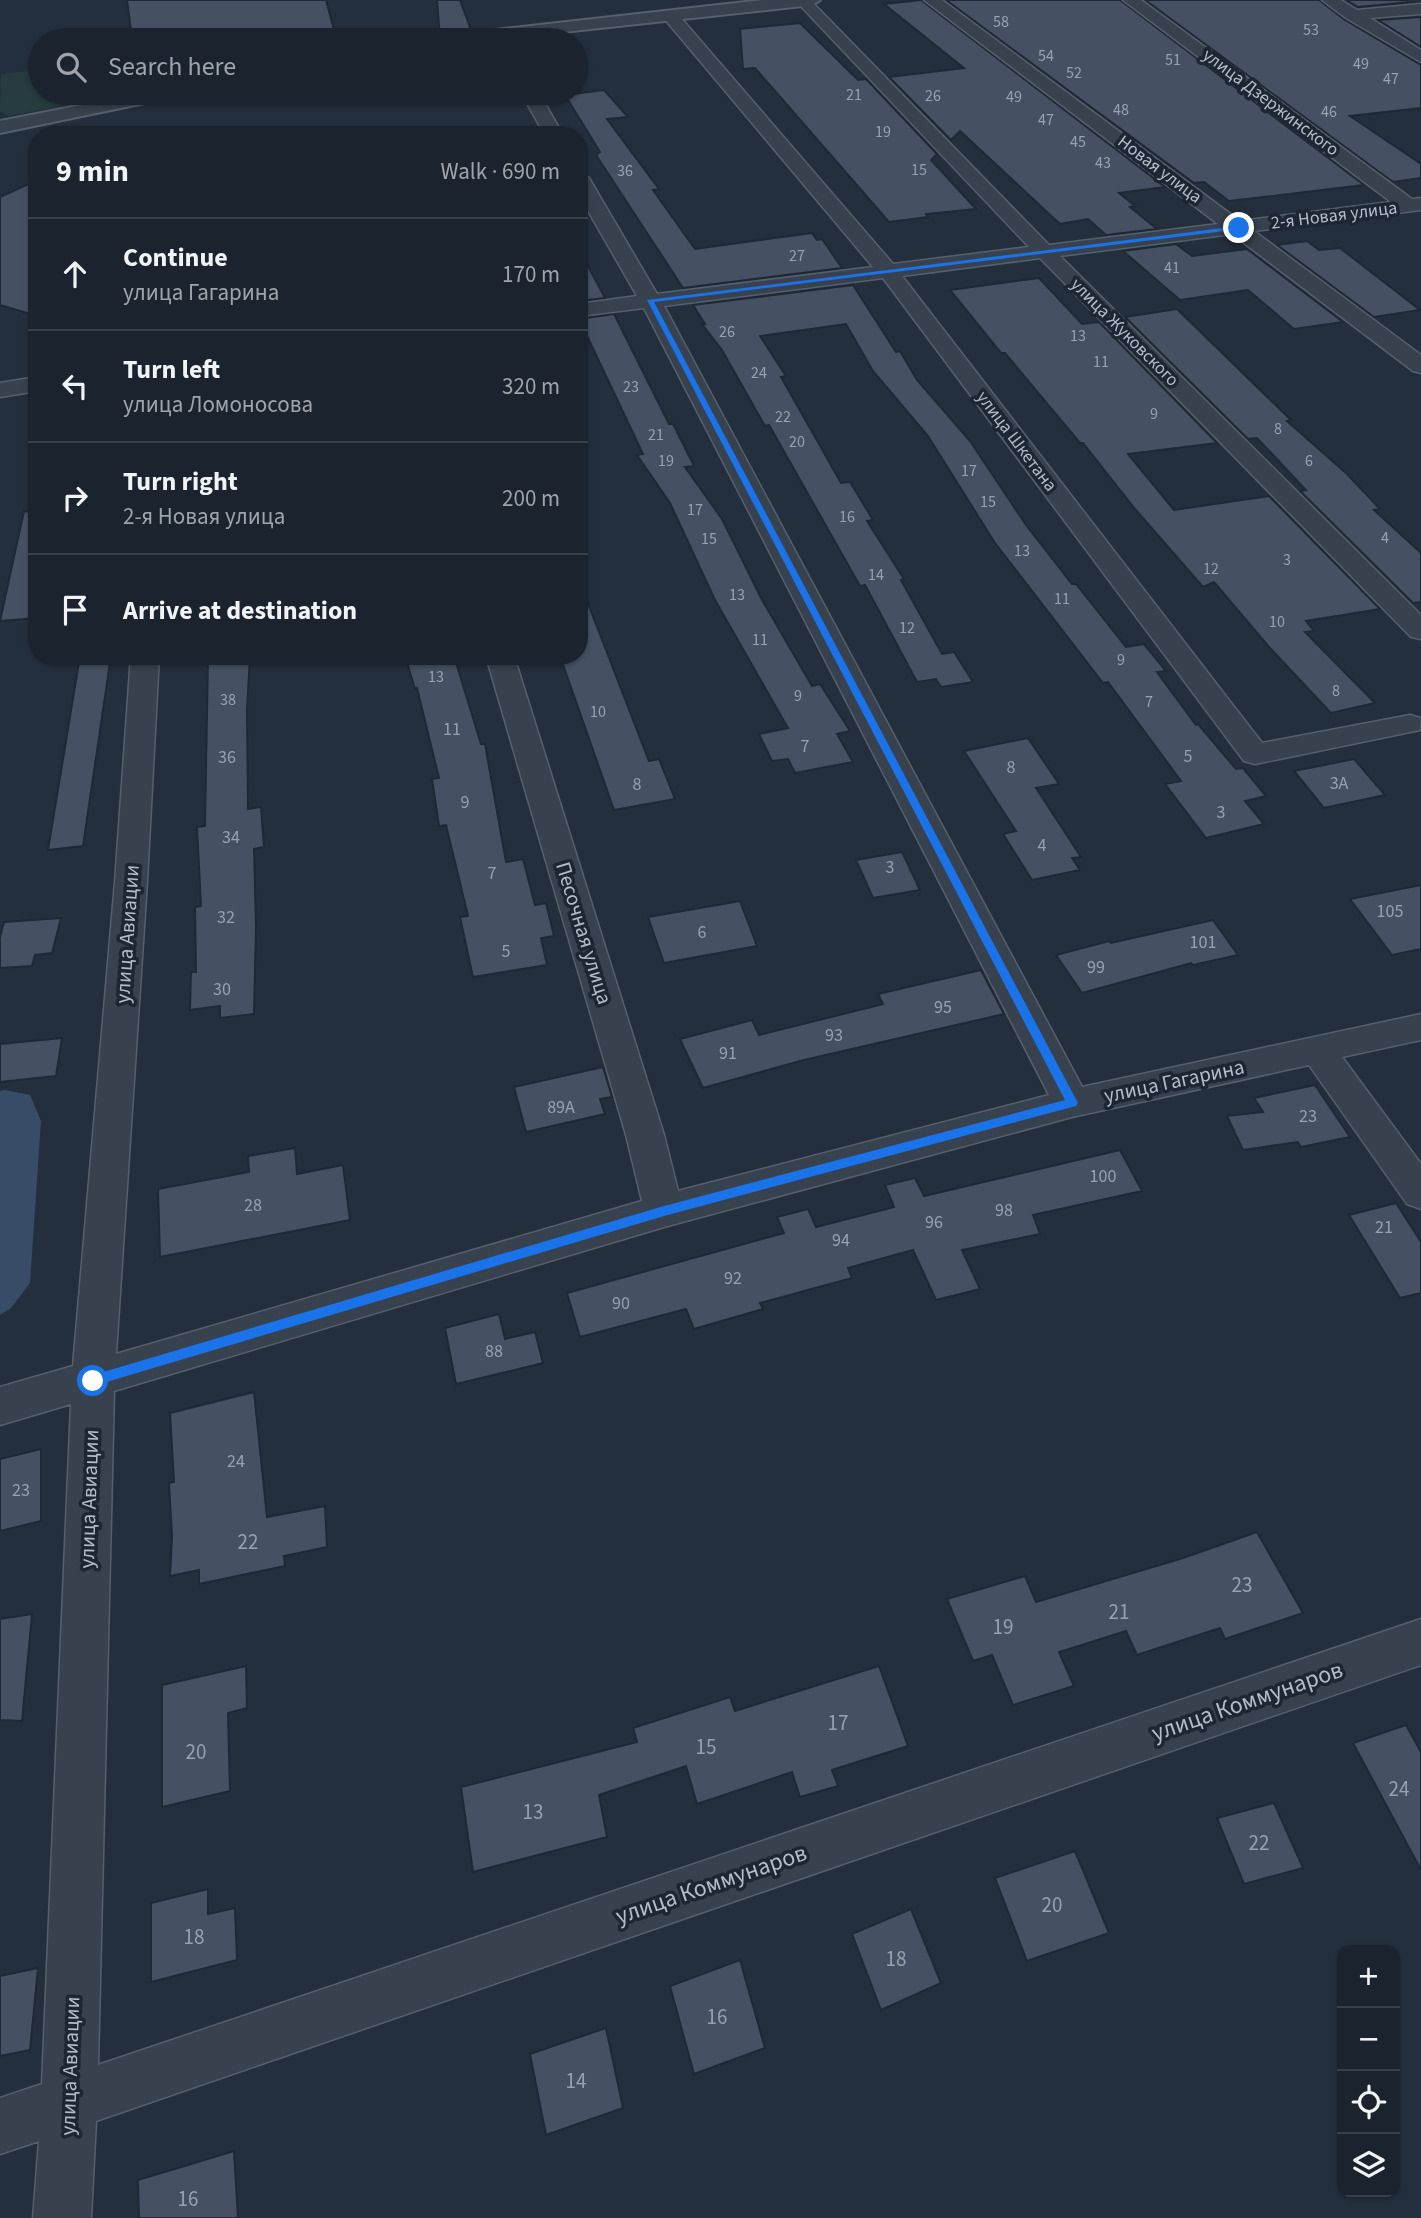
<!DOCTYPE html>
<meta charset="utf-8">
<style>
:root{--surface:#1b232e;--page:#282f3a;--text:#f1f3f6;--muted:#a0a4aa;--line:#39404a}
body{margin:0;font-family:"Source Sans 3",sans-serif;background:var(--page);color:var(--text)}
.controls{position:absolute;right:21px;bottom:21px;display:grid;overflow:hidden;border-radius:14px;box-shadow:0 2px 5px #0004}
.controls button{width:63px;height:63px;display:grid;place-items:center;padding:0;border:0;border-bottom:2px solid var(--line);background:var(--surface);color:var(--text);font:35px sans-serif}
.stop{position:absolute;width:21px;height:21px;margin:-16px;border:5px solid #1a73e8;border-radius:50%;background:#fff}
.stop.end{background:#1a73e8;border-color:#fff;box-shadow:0 2px 7px #0008}
.list{margin:0;padding:0;list-style:none}
h2{display:flex;justify-content:space-between;align-items:center;height:91px;margin:0;padding:0 28px;font-size:30px}
h2 small{font-size:23px;font-weight:400;color:var(--muted)}
.list li{display:grid;grid-template-columns:46px 1fr auto;gap:21px;align-items:center;box-sizing:border-box;height:112px;padding:0 28px;border-top:2px solid var(--line)}
.list b{display:block;font-size:26px;white-space:nowrap}
.list p{margin:0;font-size:23px;white-space:nowrap;color:var(--muted)}
.list em{font-size:23px;font-style:normal;color:var(--muted)}
.icon{flex:none;width:38px;height:38px;fill:none;stroke:currentColor;stroke-width:2;stroke-linecap:round;stroke-linejoin:round}
.map{position:relative;flex:none;width:1421px;height:2218px;overflow:hidden}
.search{position:absolute;background:var(--surface);box-shadow:0 2px 5px #0004;left:28px;top:28px;width:560px;height:77px;display:flex;align-items:center;gap:18px;box-sizing:border-box;padding:0 24px;border-radius:38px;color:var(--muted);font-size:26px}
.panel{position:absolute;background:var(--surface);box-shadow:0 2px 5px #0004;left:28px;top:126px;width:560px;height:539px;border-radius:28px}
.map>svg:first-child{display:block}
.green{fill:#263c3f}
.water{fill:#394c67}
.building{fill:#455162;stroke:#1f2835;stroke-width:2}
.lines{fill:none;stroke-linecap:round;stroke-linejoin:round}
.minor-casing{stroke:#565f6c;stroke-width:3}
.tertiary-casing{stroke:#565f6c;stroke-width:4}
.minor{fill:#38414e;fill-rule:evenodd}
.tertiary{fill:#38414e;fill-rule:evenodd}
.route{fill:#1a73e8}
.labels{text-anchor:middle;stroke-width:7;stroke-linejoin:round;paint-order:stroke}
.far-number-label{font-size:16px;fill:#98a1af}
.far-street-label{font-size:18px;fill:#b4bcc9;stroke:#1d2633}
.number-label{font-size:18px;fill:#98a1af}
.street-label{font-size:21px;fill:#b4bcc9;stroke:#1d2633}
.near-number-label{font-size:21px;fill:#98a1af}
.near-street-label{font-size:24px;fill:#b4bcc9;stroke:#1d2633}
</style>
<div class="map">
<svg width="1421" height="2218" viewBox="0 0 1421 2218">
<rect width="100%" height="100%" fill="#242f3e"/>
<path class="green" d="M40 70V93H131L8 116 0 111 1 74Z"/>
<path class="water" d="M5 1090 30 1095 41 1121 30 1283 11 1308 0 1315V1091Z"/>
<g class="building">
<path d="M127 0H326L334 30 228 40H164L162 29 131 31Z"/>
<path d="M437 0H460L471 30 451 32 440 39Z"/>
<path d="M921 0 1165 187 1119 193 1135 206 1130 207 1157 229 1106 235 1088 219 1060 224 960 131 951 140 889 77 964 68 884 4Z"/>
<path d="M946 0H1120L1364 185 1229 201 1204 182 1194 183Z"/>
<path d="M1145 0H1319L1345 20 1421 65V108L1350 116 1421 164V178L1393 182Z"/>
<path d="M1346 0H1406L1410 2 1358 7Z"/>
<path d="M1421 17V47L1378 20Z"/>
<path d="M800 23 858 80 866 79 937 154 931 160 976 209 926 214 928 217 889 222 755 68 743 69 740 29Z"/>
<path d="M604 90 628 117 607 119 659 189 653 190 695 249 812 233 817 240 822 239 842 268 683 288 596 155 600 152 565 95Z"/>
<path d="M37 180V316L0 305V197Z"/>
<path d="M1307 241 1319 250 1340 248 1420 310 1374 317 1277 245Z"/>
<path d="M1176 244 1192 256 1247 249 1343 322 1294 329 1248 290 1180 300 1123 251Z"/>
<path d="M579 249 605 298 579 301Z"/>
<path d="M1039 278 1082 324 1099 322 1217 443 1128 454 1174 510 1269 496 1380 609 1306 621 1314 631 1305 632 1375 703 1331 713 1269 647 1214 582 1203 587 1135 509 1083 443H1080L1005 353H1001L950 290Z"/>
<path d="M853 285 896 352 900 351 917 380 970 441 1026 525 1072 584H1076L1126 647 1144 644 1166 671 1157 672 1196 725 1198 724 1236 769 1243 768 1266 796 1245 801 1264 824 1206 838 1165 784 1181 781 1108 682 1103 683 995 543 928 436 873 371 846 324 760 336 786 376 781 377 841 483 850 482 873 520 867 521 904 579 901 580 942 654 954 652 973 682 941 687 936 679 917 682 865 585 860 586 769 425 765 426 722 350 702 324H705L693 305Z"/>
<path d="M1177 309 1291 420 1287 421 1347 474 1380 509 1374 510 1421 553V602L1413 603 1300 491 1306 490 1257 438 1248 439 1125 317Z"/>
<path d="M614 314 669 424H673L694 466 685 467 722 519 761 598 812 686 820 684 850 731 837 734 853 762 795 773 788 759 772 761 759 734 788 728 715 600 670 503 637 455 643 454 579 319Z"/>
<path d="M24 511 37 513V618L0 621Z"/>
<path d="M579 588H582L649 761 659 759 675 799 614 810 560 656H579Z"/>
<path d="M80 656H111L83 846 48 850Z"/>
<path d="M208 656H250L247 710 248 809 261 807 264 847 254 849 256 926 254 1014 220 1018V1006L190 1010 191 972H196L195 907 201 906 197 827 205 826Z"/>
<path d="M405 656H454L481 744H485L506 862 523 859 535 905 546 903 554 936 541 938 547 965 473 977 460 917 468 916 446 825 439 826 432 779 439 778 417 688 415 689Z"/>
<path d="M1028 738 1059 784 1036 788 1081 857 1072 858 1080 870 1032 880 1003 834 1016 831 964 751Z"/>
<path d="M1354 759 1385 795 1324 808 1294 771Z"/>
<path d="M902 852 920 890 873 898 856 860Z"/>
<path d="M1421 885V949L1392 955 1350 899Z"/>
<path d="M740 901 757 946 664 963 648 917Z"/>
<path d="M61 918 52 953 35 955 32 966 0 968V937L4 922Z"/>
<path d="M1213 920 1238 955 1193 965 1191 963 1082 993 1056 955 1109 941 1111 943Z"/>
<path d="M981 970 1004 1014 804 1060 703 1088 680 1039 752 1020 759 1035 883 1004 878 994Z"/>
<path d="M62 1038 56 1076 0 1082V1044Z"/>
<path d="M603 1067 612 1097 600 1099 605 1114 526 1132 514 1087Z"/>
<path d="M1315 1085 1350 1137 1301 1147 1298 1142 1243 1150 1227 1116 1263 1112 1254 1098Z"/>
<path d="M295 1148 297 1174 343 1165 350 1220 160 1257 158 1189 249 1172 248 1156Z"/>
<path d="M1120 1150 1142 1191 1033 1215 1040 1234 962 1250 980 1289 936 1300 913 1250 848 1268 852 1278 760 1303 763 1309 694 1329 686 1309 580 1337 567 1293 784 1233 777 1217 808 1209 816 1227 894 1207 885 1185 915 1178 924 1196Z"/>
<path d="M1396 1203 1421 1242V1293L1400 1298 1349 1215Z"/>
<path d="M499 1314 505 1339 535 1332 543 1363 456 1384 445 1328Z"/>
<path d="M254 1392 267 1517 325 1506 327 1547 284 1556 285 1566 199 1584V1570L170 1576 172 1537 169 1483 174 1482 170 1413Z"/>
<path d="M41 1449V1521L0 1531V1459Z"/>
<path d="M1257 1532 1303 1613 1225 1639 1220 1628 1137 1655 1126 1631 1059 1652 1074 1686 1013 1705 992 1655 973 1661 947 1599 1025 1576 1036 1602 1183 1558Z"/>
<path d="M32 1614 22 1721 0 1720V1619Z"/>
<path d="M246 1666 247 1708 228 1713 230 1791 162 1807V1685Z"/>
<path d="M879 1666 908 1746 832 1770 838 1786 800 1797 792 1772 697 1804 686 1766 599 1795 607 1837 473 1872 461 1787 637 1742 633 1728 730 1697 735 1711Z"/>
<path d="M1406 1725 1421 1752V1870L1353 1743Z"/>
<path d="M1274 1803 1303 1868 1244 1884 1217 1818Z"/>
<path d="M1075 1851 1109 1933 1027 1961 995 1878Z"/>
<path d="M208 1889V1914L235 1908 237 1960 151 1982V1903Z"/>
<path d="M911 1909 941 1983 881 2010 852 1934Z"/>
<path d="M740 1960 765 2048 694 2074 670 1986Z"/>
<path d="M38 1968 30 2050 0 2056V1976Z"/>
<path d="M606 2028 623 2108 546 2135 530 2054Z"/>
<path d="M234 2151 238 2218H139L138 2180Z"/>
</g>
<g class="lines">
<defs>
<g id="minor">
<path d="M795 0H810L1049 245 1218 224 924 0H942L1240 221 1391 202 1123 0H1141L1412 199 1421 198V210L1254 231 1421 355V373L1413 371 1232 234 1060 256 1421 615V639L1411 637 1040 258 902 276 1262 743 1410 715 1421 718 1420 730 1255 764 1244 761 883 278 664 306 1082 1087 1421 1014V1040L1342 1057 1421 1164V1209L1407 1204 1309 1065 1072 1117 664 1227 114 1391 98 2065 1421 1619V1665L96 2121 91 2218H33L39 2141 0 2154V2098L42 2084 71 1404 0 1425V1387L73 1366 115 882 131 656H159L147 882 116 1354 642 1201 626 1135 486 656H514L664 1135 678 1191 1049 1095 644 308 579 316V304L637 296 579 195V172L589 178 657 294 873 267 663 17 661 14 663 11H675L893 264 1029 247Z"/>
<path d="M1322 0H1341L1357 10 1421 4V14L1370 18 1421 50V62L1346 18Z"/>
<path d="M521 93H539L563 135H545Z"/>
<path d="M37 377V391L0 397V383Z"/>
</g>
<g id="tertiary">
<path d="M763 0H820L812 5 489 40H442L451 35Z"/>
<path d="M143 93H178L169 98 0 133V121Z"/>
</g>
</defs>
<use href="#minor" class="minor-casing"/>
<use href="#tertiary" class="tertiary-casing"/>
<use href="#minor" class="minor"/>
<use href="#tertiary" class="tertiary"/>
</g>
<path class="route" d="M1239 226 1241 229 654 302 1078 1103 1076 1106 664 1216 93 1386 89 1385V1377L93 1375 664 1206 1065 1100 647 300Z"/>
<g class="labels">
<g class="far-number-label">
<text x="1001" y="27">58</text>
<text x="1311" y="35">53</text>
<text x="1046" y="61">54</text>
<text x="1173" y="65">51</text>
<text x="1361" y="69">49</text>
<text x="1074" y="78">52</text>
<text x="1391" y="84">47</text>
<text x="854" y="100">21</text>
<text x="933" y="101">26</text>
<text x="1014" y="102">49</text>
<text x="1121" y="115">48</text>
<text x="1329" y="117">46</text>
<text x="1046" y="125">47</text>
<text x="883" y="137">19</text>
<text x="1078" y="147">45</text>
<text x="1103" y="168">43</text>
<text x="919" y="175">15</text>
<text x="625" y="176">36</text>
<text x="797" y="261">27</text>
<text x="1172" y="273">41</text>
<text x="727" y="337">26</text>
<text x="1078" y="341">13</text>
<text x="1101" y="367">11</text>
<text x="759" y="378">24</text>
<text x="631" y="392">23</text>
<text x="1154" y="419">9</text>
<text x="783" y="422">22</text>
<text x="1278" y="434">8</text>
<text x="656" y="440">21</text>
<text x="797" y="447">20</text>
<text x="666" y="466">19</text>
<text x="1309" y="466">6</text>
<text x="969" y="476">17</text>
<text x="988" y="507">15</text>
<text x="695" y="515">17</text>
<text x="847" y="522">16</text>
<text x="1385" y="543">4</text>
<text x="709" y="544">15</text>
<text x="1022" y="556">13</text>
<text x="1287" y="565">3</text>
<text x="1211" y="574">12</text>
<text x="876" y="580">14</text>
<text x="737" y="600">13</text>
<text x="1062" y="604">11</text>
<text x="1277" y="627">10</text>
<text x="907" y="633">12</text>
<text x="760" y="645">11</text>
<text x="1121" y="665">9</text>
<text x="436" y="682">13</text>
<text x="1336" y="696">8</text>
<text x="798" y="701">9</text>
<text x="228" y="705">38</text>
<text x="1149" y="707">7</text>
<text x="598" y="717">10</text>
</g>
<g class="far-street-label">
<text transform="translate(1271 102) rotate(37)" y="6">улица Дзержинского</text>
<text transform="translate(1160 169) rotate(37)" y="6">Новая улица</text>
<text transform="translate(1334 215) rotate(-7)" y="6">2-я Новая улица</text>
<text transform="translate(1125 332) rotate(45)" y="6">улица Жуковского</text>
<text transform="translate(1017 441) rotate(53)" y="6">улица Шкетана</text>
</g>
<g class="number-label">
<text x="452" y="735">11</text>
<text x="805" y="752">7</text>
<text x="1188" y="762">5</text>
<text x="227" y="763">36</text>
<text x="1011" y="773">8</text>
<text x="1339" y="789">3А</text>
<text x="637" y="790">8</text>
<text x="465" y="808">9</text>
<text x="1221" y="818">3</text>
<text x="231" y="843">34</text>
<text x="1042" y="851">4</text>
<text x="890" y="873">3</text>
<text x="492" y="879">7</text>
<text x="1390" y="917">105</text>
<text x="226" y="923">32</text>
<text x="702" y="938">6</text>
<text x="1203" y="948">101</text>
<text x="506" y="957">5</text>
<text x="1096" y="973">99</text>
<text x="222" y="995">30</text>
<text x="943" y="1013">95</text>
<text x="834" y="1041">93</text>
<text x="728" y="1059">91</text>
<text x="561" y="1113">89А</text>
<text x="1308" y="1122">23</text>
<text x="1103" y="1182">100</text>
<text x="253" y="1211">28</text>
<text x="1004" y="1216">98</text>
<text x="934" y="1228">96</text>
<text x="1384" y="1233">21</text>
<text x="841" y="1246">94</text>
<text x="733" y="1284">92</text>
<text x="621" y="1309">90</text>
<text x="494" y="1357">88</text>
<text x="236" y="1467">24</text>
<text x="21" y="1496">23</text>
</g>
<g class="street-label">
<text transform="translate(584 933) rotate(73)" y="7">Песочная улица</text>
<text transform="translate(127 934) rotate(-86)" y="7">улица Авиации</text>
<text transform="translate(1174 1081) rotate(-12)" y="7">улица Гагарина</text>
<text transform="translate(89 1499) rotate(-88)" y="7">улица Авиации</text>
<text transform="translate(70 2066) rotate(-88)" y="7">улица Авиации</text>
</g>
<g class="near-number-label">
<text x="248" y="1549">22</text>
<text x="1242" y="1592">23</text>
<text x="1119" y="1619">21</text>
<text x="1003" y="1634">19</text>
<text x="838" y="1730">17</text>
<text x="706" y="1754">15</text>
<text x="196" y="1759">20</text>
<text x="1399" y="1796">24</text>
<text x="533" y="1819">13</text>
<text x="1259" y="1850">22</text>
<text x="1052" y="1912">20</text>
<text x="194" y="1944">18</text>
<text x="896" y="1966">18</text>
<text x="717" y="2024">16</text>
<text x="576" y="2088">14</text>
<text x="188" y="2206">16</text>
</g>
<g class="near-street-label">
<text transform="translate(1247 1701) rotate(-19)" y="8">улица Коммунаров</text>
<text transform="translate(711 1884) rotate(-19)" y="8">улица Коммунаров</text>
</g>
</g>
</svg>
<div class="controls">
<button>+</button>
<button>−</button>
<button><svg class="icon" aria-label="locate" viewBox="0 0 24 24"><circle cx="12" cy="12" r="6"/><path d="M12 2v4M12 18v4M2 12h4M18 12h4"/></svg></button>
<button><svg class="icon" aria-label="layers" viewBox="0 0 24 24"><path d="M12 4l9 5-9 5-9-5zM3 14l9 5 9-5"/></svg></button>
</div>
<div class="stop" style="left:93px;top:1381px"></div>
<div class="stop end" style="left:1239px;top:228px"></div>
<div class="search"><svg class="icon" aria-label="search" viewBox="0 0 24 24"><circle cx="10" cy="10" r="6"/><path d="M15 15l6 6"/></svg>Search here</div>
<section class="panel">
<h2>9 min<small>Walk · 690 m</small></h2>
<ul class="list">
<li><svg class="icon" aria-label="ahead" viewBox="0 0 24 24"><path d="M12 20V5M6 11l6-6 6 6"/></svg><div><b>Continue</b><p>улица Гагарина</p></div><em>170 m</em></li>
<li><svg class="icon" aria-label="left" viewBox="0 0 24 24"><path d="M17 20v-9H6M10 6l-5 5 5 5"/></svg><div><b>Turn left</b><p>улица Ломоносова</p></div><em>320 m</em></li>
<li><svg class="icon" aria-label="right" viewBox="0 0 24 24"><path d="M7 20v-9h11M14 6l5 5-5 5"/></svg><div><b>Turn right</b><p>2-я Новая улица</p></div><em>200 m</em></li>
<li><svg class="icon" aria-label="arrive" viewBox="0 0 24 24"><path d="M6 21V4h12l-3 4 3 4H6"/></svg><div><b>Arrive at destination</b></div></li>
</ul>
</section>
</div>
